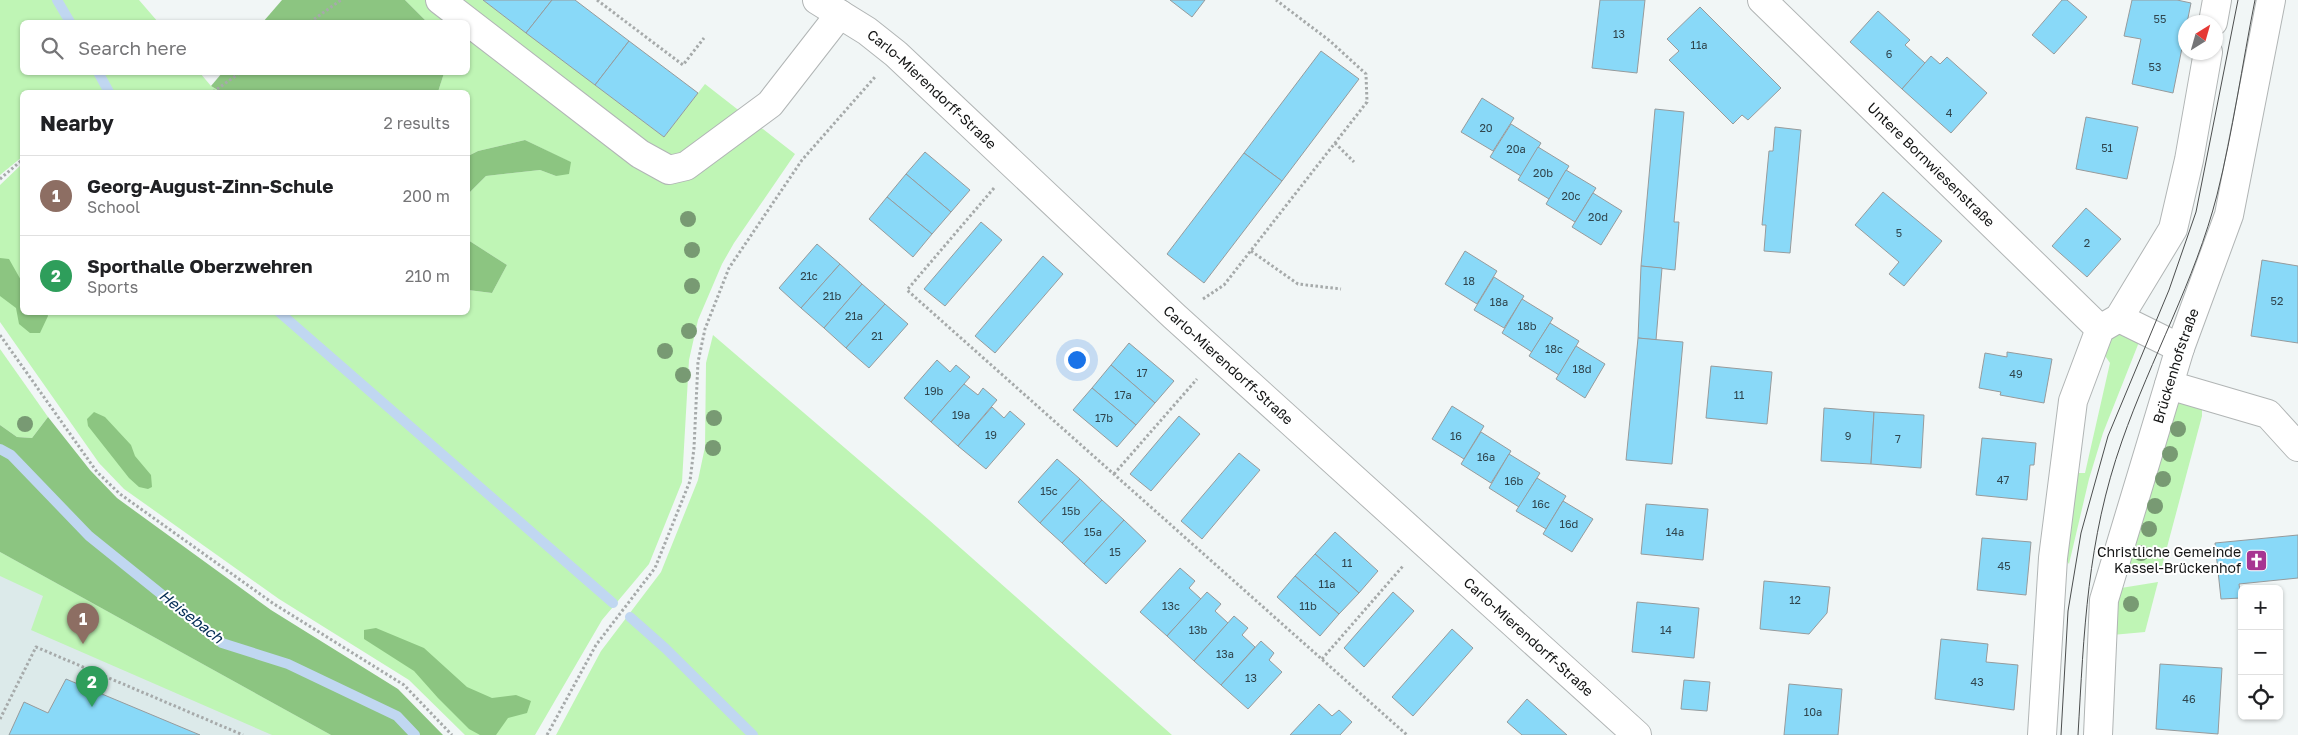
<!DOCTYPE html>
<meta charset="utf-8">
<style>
:root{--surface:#fff;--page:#f2f2f2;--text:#202124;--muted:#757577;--line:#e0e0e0;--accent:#a73591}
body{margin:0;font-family:"Golos Text",sans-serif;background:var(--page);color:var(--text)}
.controls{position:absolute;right:15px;bottom:15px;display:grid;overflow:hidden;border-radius:8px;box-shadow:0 1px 4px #0004}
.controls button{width:45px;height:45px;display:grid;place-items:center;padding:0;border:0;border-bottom:1px solid var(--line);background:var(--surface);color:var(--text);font:25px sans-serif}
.compass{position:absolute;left:2178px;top:15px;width:45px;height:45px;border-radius:50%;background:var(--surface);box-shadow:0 1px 4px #0004;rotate:37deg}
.you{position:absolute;left:1076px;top:359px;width:18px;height:18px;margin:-12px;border:4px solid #fff;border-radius:50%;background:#1a73e8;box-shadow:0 0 0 8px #1a73e833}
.badge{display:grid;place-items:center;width:32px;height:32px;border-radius:50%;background:var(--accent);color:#fff;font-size:16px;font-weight:700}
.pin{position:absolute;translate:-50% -41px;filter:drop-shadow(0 1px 2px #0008)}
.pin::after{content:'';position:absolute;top:26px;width:18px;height:15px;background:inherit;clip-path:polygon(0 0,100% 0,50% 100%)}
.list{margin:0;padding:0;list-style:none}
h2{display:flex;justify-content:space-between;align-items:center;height:65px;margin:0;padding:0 20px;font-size:21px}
h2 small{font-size:16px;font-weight:400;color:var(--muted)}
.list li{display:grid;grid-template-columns:32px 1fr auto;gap:15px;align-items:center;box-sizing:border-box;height:80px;padding:0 20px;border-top:1px solid var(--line)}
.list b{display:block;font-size:19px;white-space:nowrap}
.list p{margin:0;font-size:16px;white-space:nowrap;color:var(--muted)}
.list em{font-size:16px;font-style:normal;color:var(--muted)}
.icon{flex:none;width:28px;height:28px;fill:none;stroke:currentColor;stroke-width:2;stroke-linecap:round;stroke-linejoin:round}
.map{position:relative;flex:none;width:2298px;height:735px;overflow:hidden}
.search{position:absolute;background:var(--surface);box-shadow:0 1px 4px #0004;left:20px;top:20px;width:450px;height:55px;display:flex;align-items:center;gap:12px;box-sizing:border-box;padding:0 18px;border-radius:8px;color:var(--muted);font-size:19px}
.panel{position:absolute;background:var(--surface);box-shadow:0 1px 4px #0004;left:20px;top:90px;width:450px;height:225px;border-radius:8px}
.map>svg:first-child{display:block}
.built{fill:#dceaea}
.green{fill:#bff5b5}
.forest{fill:#8cc581}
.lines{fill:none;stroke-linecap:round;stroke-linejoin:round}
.stream{stroke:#c0d7f1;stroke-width:10}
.building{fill:#89d9f8;stroke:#979b9c}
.minor-casing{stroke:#b1b5b5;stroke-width:30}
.path{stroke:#a6aaaa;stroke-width:3;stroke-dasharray:2.5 2.5;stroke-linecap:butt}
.minor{stroke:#fff;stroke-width:28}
.tram{stroke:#4c4e4e;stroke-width:1}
.tree{fill:#789a73}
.labels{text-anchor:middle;stroke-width:4;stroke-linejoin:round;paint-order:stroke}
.number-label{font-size:11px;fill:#30454d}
.street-label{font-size:14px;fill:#131414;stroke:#fff}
.poi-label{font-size:14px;fill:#131414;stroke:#fff;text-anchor:end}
.water-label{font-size:15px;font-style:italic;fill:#022b54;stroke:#fff}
</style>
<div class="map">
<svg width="2298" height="735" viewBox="0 0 2298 735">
<rect width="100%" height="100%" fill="#f1f6f6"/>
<path class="built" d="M0 552 331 735H0Z"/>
<g class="green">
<path d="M0 0H139L158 22H22V72L200 73 211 86 221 92H22V157L0 175Z"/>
<path d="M405 0H483L664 137 705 84 795 154 734 243 722 264 698 320 689 360 682 482 649 564 602 620 535 735H465L409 680 279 599 124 489 99 463 0 322V185L22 164V312H468V290L492 293 507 265 468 240V194L486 176 540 170 556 176 570 162 525 140 478 151 468 156V92H438L444 73 468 72V22H427Z"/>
<path d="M2120 331 2141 337 2103 433 2089 479 2069 564 2066 560 2076 473H2085L2110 363 2101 350 2110 338Z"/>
<path d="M713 335 929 520 1172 735H556L601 651 661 572 698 480 705 447 706 363Z"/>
<path d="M0 349 48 417 32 438 17 437 0 425Z"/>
<path d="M2182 401 2193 403 2202 409V416L2162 566H2127L2174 406Z"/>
<path d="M0 552 331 735H272L31 630 43 596 0 576Z"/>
<path d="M2158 582 2145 632 2112 635 2115 607 2121 588Z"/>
</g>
<g class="forest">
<path d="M282 0H405L427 22H263Z"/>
<path d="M444 73 438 92H221L211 86 222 73Z"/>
<path d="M525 140 571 162 569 174 556 176 540 170 486 176 468 194V156L478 151Z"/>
<path d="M468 240 507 265 492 293 468 290Z"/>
<path d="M0 258 9 259 22 282V312L47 313 48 316 40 333H30L19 324 16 308 0 296Z"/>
<path d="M94 412 105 417 131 445 135 456 151 475 152 487 148 489 139 487 129 478 88 426 87 419Z"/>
<path d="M48 417 90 470 117 498 271 610 398 689 443 735H331L0 552V425L17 437 32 438Z"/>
<path d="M376 628 424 648 467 687 492 698 516 695 531 701 527 713 508 718 496 735H480L469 729 438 698 414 671 364 639V630Z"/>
</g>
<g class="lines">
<g class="stream">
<path d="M57 0 70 22"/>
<path d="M98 72 109 92"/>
<path d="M279 312 613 603"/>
<path d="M0 449 11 455 89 536 222 643 288 664 397 716 415 735"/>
<path d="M630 617 665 648 753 735"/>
</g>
</g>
<g class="building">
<path d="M483 0H552L526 33Z"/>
<path d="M552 0H575L629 41 595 85 526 33Z"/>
<path d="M1170 0H1205L1192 17Z"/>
<path d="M1600 0H1645L1637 73 1592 68Z"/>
<path d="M2062 0H2067L2087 17 2054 54 2032 35Z"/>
<path d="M2132 0H2177L2191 3 2173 93 2132 84 2141 39 2124 36Z"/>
<path d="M1700 7 1781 88 1748 120 1742 115 1733 124 1669 60 1679 51 1667 39Z"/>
<path d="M1878 11 1910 40 1905 45 1925 63 1902 89 1850 42Z"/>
<path d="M629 41 698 93 664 137 595 85Z"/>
<path d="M1321 51 1359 79 1282 181 1244 153Z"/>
<path d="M1931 56 1940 64 1947 57 1987 93 1951 133 1902 89Z"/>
<path d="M1482 98 1514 118 1493 151 1461 132Z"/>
<path d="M1655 109 1684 112 1674 222H1679L1675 270 1641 266Z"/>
<path d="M2086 117 2138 127 2127 179 2076 169Z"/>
<path d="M1511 124 1541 143 1521 176 1490 157Z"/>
<path d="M1775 127 1801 130 1790 253 1764 251 1766 225H1762L1769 151H1773Z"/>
<path d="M1538 147 1569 166 1549 199 1518 180Z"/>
<path d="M925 152 970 190 951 212 906 174Z"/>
<path d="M1244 153 1282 181 1204 283 1167 254Z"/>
<path d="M1566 170 1596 188 1575 222 1546 204Z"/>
<path d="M906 174 951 212 932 234 887 197Z"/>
<path d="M1883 192 1942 241 1904 286 1889 274 1899 262 1855 225Z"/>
<path d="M1593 193 1622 211 1601 245 1572 227Z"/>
<path d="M887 197 932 234 913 257 869 219Z"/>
<path d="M2086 208 2121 239 2087 277 2052 246Z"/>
<path d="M981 222 1002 240 945 306 924 289Z"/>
<path d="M817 244 840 264 801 308 779 288Z"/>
<path d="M1465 251 1497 271 1477 304 1445 284Z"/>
<path d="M1043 256 1063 274 995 353 975 336Z"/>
<path d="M2262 260 2298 266V343L2251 336Z"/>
<path d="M840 264 862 284 824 328 801 308Z"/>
<path d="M1641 266 1662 268 1656 340 1638 338Z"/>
<path d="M1494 277 1524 296 1504 328 1474 310Z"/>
<path d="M862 284 885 304 846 348 824 328Z"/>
<path d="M1522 299 1553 318 1532 352 1502 333Z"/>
<path d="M885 304 908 324 869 368 846 348Z"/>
<path d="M1550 323 1579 341 1559 375 1529 356Z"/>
<path d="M1638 338 1683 342 1672 464 1626 460Z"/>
<path d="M1129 343 1174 381 1155 403 1111 365Z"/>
<path d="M1576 346 1605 364 1585 398 1556 379Z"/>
<path d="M2007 352 2052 359 2044 403 2000 395 2001 392 1979 388 1985 353 2007 357Z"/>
<path d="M937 360 950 372 956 365 970 377 931 422 904 398Z"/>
<path d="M1111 365 1155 403 1136 425 1092 388Z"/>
<path d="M1711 366 1772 372 1767 424 1706 418Z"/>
<path d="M964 384 978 395 983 388 997 400 958 446 931 422Z"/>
<path d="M1092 388 1136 425 1117 447 1073 410Z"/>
<path d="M1452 406 1484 426 1464 459 1432 439Z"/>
<path d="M992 407 1004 418 1010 411 1025 424 986 469 958 446Z"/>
<path d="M1824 408 1874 412 1871 464 1821 461Z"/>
<path d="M1874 412 1924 415 1921 468 1871 464Z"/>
<path d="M1179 416 1200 434 1151 491 1130 474Z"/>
<path d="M1481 432 1511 451 1491 483 1461 464Z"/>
<path d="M1982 438 2036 443 2034 465H2030L2027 500 1976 495Z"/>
<path d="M1239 453 1260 470 1202 539 1181 521Z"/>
<path d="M1509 454 1540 473 1519 507 1489 488Z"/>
<path d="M1057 459 1080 479 1040 523 1018 502Z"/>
<path d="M1537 478 1566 496 1546 529 1516 511Z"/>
<path d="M1080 479 1102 500 1062 543 1040 523Z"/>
<path d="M1102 500 1124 520 1084 564 1062 543Z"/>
<path d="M1563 501 1593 519 1572 552 1543 534Z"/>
<path d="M1646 504 1708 509 1703 560 1641 554Z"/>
<path d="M1124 520 1146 541 1106 584 1084 564Z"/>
<path d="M1335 532 1378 571 1359 593 1315 554Z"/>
<path d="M2298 535V578L2239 584 2241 598 2221 599 2215 543Z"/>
<path d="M1982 538 2031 542 2026 595 1977 590Z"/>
<path d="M1315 554 1359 593 1339 614 1295 576Z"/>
<path d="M1180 568 1195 581 1189 588 1201 599 1167 636 1140 612Z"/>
<path d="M1295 576 1339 614 1320 636 1277 597Z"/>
<path d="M1764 581 1830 587 1827 613 1809 634 1760 629Z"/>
<path d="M1207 592 1221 604 1215 611 1228 623 1194 661 1167 636Z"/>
<path d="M1393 592 1414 611 1364 667 1344 648Z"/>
<path d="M1637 602 1699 608 1694 658 1632 652Z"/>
<path d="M1234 616 1248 628 1242 635 1255 647 1221 685 1194 661Z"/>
<path d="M1452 629 1473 648 1413 716 1392 697Z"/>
<path d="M1941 639 1988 644 1986 662 2018 665 2014 710 1935 699Z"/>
<path d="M1261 641 1274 653 1269 660 1282 672 1248 709 1221 685Z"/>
<path d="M2160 664 2222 668 2218 734 2156 729Z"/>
<path d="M66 679 200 735H9L24 702 48 713Z"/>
<path d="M1684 680 1710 682 1707 711 1681 709Z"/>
<path d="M1789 684 1842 689 1838 735H1784Z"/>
<path d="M1527 699 1567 735H1522L1507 722Z"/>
<path d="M1319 704 1332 716 1339 710 1352 722 1340 735H1290Z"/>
</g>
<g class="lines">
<defs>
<g id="minor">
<path d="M440 0 640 154 669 170 686 166 770 104 840 14"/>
<path id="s1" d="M817 0 867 31 896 54 1174 316 1637 735"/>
<path id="s2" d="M1762 0 2100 329"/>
<path d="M2213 22 2217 0"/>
<path d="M2119 318 2180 348"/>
<path d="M2169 385 2268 414 2298 447"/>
<path d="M2042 735 2053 558 2073 401 2100 329 2119 318 2173 229 2189 160 2208 52"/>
<path id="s3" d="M2098 735 2104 600 2180 348 2229 215 2271 0"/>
</g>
</defs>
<use href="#minor" class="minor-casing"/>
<g class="path">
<path d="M597 0 683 65 704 38"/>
<path d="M310 22 341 0"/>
<path d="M213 92 241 72"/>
<path d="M1335 143 1354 162"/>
<path d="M0 179 22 160"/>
<path d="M994 188 907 290 1407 735"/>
<path d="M1251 251 1298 284 1341 289"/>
<path d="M1203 299 1224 285 1367 102 1366 74 1330 41 1276 0"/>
<path d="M0 335 97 472 120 494 274 604 404 685 452 735"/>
<path d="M1114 474 1197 379"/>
<path d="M1322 659 1403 566"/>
<path d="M0 719 36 647 243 735"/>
<path d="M547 735 596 645 655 568 690 481 694 448 698 362 705 329 729 268 802 160 875 77"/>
</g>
<use href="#minor" class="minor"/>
<g class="tram">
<path d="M2061 735 2068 611 2081 533 2108 436 2169 290 2196 212 2238 0"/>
<path d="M2078 735C2084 632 2087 540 2122 441 2151 358 2195 281 2217 195 2233 131 2242 65 2255 0"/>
</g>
</g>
<g class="tree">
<circle cx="688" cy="219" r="8"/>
<circle cx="692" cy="250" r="8"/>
<circle cx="692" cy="286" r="8"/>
<circle cx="689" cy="331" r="8"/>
<circle cx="665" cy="351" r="8"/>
<circle cx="683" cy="375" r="8"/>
<circle cx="714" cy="418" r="8"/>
<circle cx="25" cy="424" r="8"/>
<circle cx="2178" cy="429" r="8"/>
<circle cx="713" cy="448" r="8"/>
<circle cx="2170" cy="454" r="8"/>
<circle cx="2163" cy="479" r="8"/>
<circle cx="2155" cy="506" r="8"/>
<circle cx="2149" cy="529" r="8"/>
<circle cx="2141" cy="553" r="8"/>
<circle cx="2131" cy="604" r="8"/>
</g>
<defs>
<symbol id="church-square" viewBox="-11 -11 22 22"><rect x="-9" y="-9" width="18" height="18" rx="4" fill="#a73591" stroke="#fff"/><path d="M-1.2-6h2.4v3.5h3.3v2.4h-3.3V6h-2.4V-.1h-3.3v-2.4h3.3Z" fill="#fff"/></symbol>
</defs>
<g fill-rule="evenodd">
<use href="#church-square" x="2244" y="548" width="25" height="25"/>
</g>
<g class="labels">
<g class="number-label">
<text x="2160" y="23">55</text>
<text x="1619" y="38">13</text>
<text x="1699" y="49">11a</text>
<text x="1889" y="58">6</text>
<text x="2155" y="71">53</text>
<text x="1949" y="117">4</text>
<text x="1486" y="132">20</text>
<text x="2107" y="152">51</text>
<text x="1516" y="153">20a</text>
<text x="1543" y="177">20b</text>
<text x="1571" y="200">20c</text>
<text x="1598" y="221">20d</text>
<text x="1899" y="237">5</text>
<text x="2087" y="247">2</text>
<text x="809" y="280">21c</text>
<text x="1469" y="285">18</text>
<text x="832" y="300">21b</text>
<text x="2277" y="305">52</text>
<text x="1499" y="306">18a</text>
<text x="854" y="320">21a</text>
<text x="1527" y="330">18b</text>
<text x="877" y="340">21</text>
<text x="1554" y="353">18c</text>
<text x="1582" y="373">18d</text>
<text x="1142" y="377">17</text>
<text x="2016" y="378">49</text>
<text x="934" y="395">19b</text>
<text x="1123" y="399">17a</text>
<text x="1739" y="399">11</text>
<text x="961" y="419">19a</text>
<text x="1104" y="422">17b</text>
<text x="991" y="439">19</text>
<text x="1456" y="440">16</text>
<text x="1848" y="440">9</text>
<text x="1898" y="443">7</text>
<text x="1486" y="461">16a</text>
<text x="2003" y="484">47</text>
<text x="1514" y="485">16b</text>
<text x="1049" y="495">15c</text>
<text x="1541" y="508">16c</text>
<text x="1071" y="515">15b</text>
<text x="1569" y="528">16d</text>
<text x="1093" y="536">15a</text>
<text x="1675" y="536">14a</text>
<text x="1115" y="556">15</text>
<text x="1347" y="567">11</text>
<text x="2004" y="570">45</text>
<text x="1327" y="588">11a</text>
<text x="1795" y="604">12</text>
<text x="1171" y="610">13c</text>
<text x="1308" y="610">11b</text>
<text x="1198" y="634">13b</text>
<text x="1666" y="634">14</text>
<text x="1225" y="658">13a</text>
<text x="1251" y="682">13</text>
<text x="1977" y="686">43</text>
<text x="2189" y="703">46</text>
<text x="1813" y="716">10a</text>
</g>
<g class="street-label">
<text dy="5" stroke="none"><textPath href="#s1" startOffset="146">Carlo-Mierendorff-Straße</textPath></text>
<text dy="5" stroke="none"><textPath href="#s2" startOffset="236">Untere Bornwiesenstraße</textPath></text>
<text dy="5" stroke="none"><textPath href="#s1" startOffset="551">Carlo-Mierendorff-Straße</textPath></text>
<text dy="5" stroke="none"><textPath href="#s3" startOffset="380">Brückenhofstraße</textPath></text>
<text dy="5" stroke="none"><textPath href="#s1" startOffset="956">Carlo-Mierendorff-Straße</textPath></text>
</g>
<g class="poi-label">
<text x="2241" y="557">Christliche Gemeinde<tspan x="2241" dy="16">Kassel-Brückenhof</tspan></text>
</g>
<g class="water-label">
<text transform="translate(191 617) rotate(38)" y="5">Heisebach</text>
</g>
</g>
</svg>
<div class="controls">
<button>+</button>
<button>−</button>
<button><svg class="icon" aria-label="locate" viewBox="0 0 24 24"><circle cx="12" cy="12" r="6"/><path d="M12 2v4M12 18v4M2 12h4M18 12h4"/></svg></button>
</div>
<svg class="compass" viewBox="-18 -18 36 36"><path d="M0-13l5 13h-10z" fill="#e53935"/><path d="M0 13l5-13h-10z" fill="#757577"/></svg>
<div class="you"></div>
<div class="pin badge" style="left:83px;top:644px;background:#8d6e63">1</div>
<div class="pin badge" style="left:92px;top:707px;background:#2e9e5b">2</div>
<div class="search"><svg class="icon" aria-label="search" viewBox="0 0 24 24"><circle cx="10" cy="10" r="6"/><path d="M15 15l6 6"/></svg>Search here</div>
<section class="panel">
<h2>Nearby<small>2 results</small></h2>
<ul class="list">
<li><span class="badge" style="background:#8d6e63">1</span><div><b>Georg-August-Zinn-Schule</b><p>School</p></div><em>200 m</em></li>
<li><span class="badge" style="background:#2e9e5b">2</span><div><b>Sporthalle Oberzwehren</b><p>Sports</p></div><em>210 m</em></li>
</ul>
</section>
</div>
